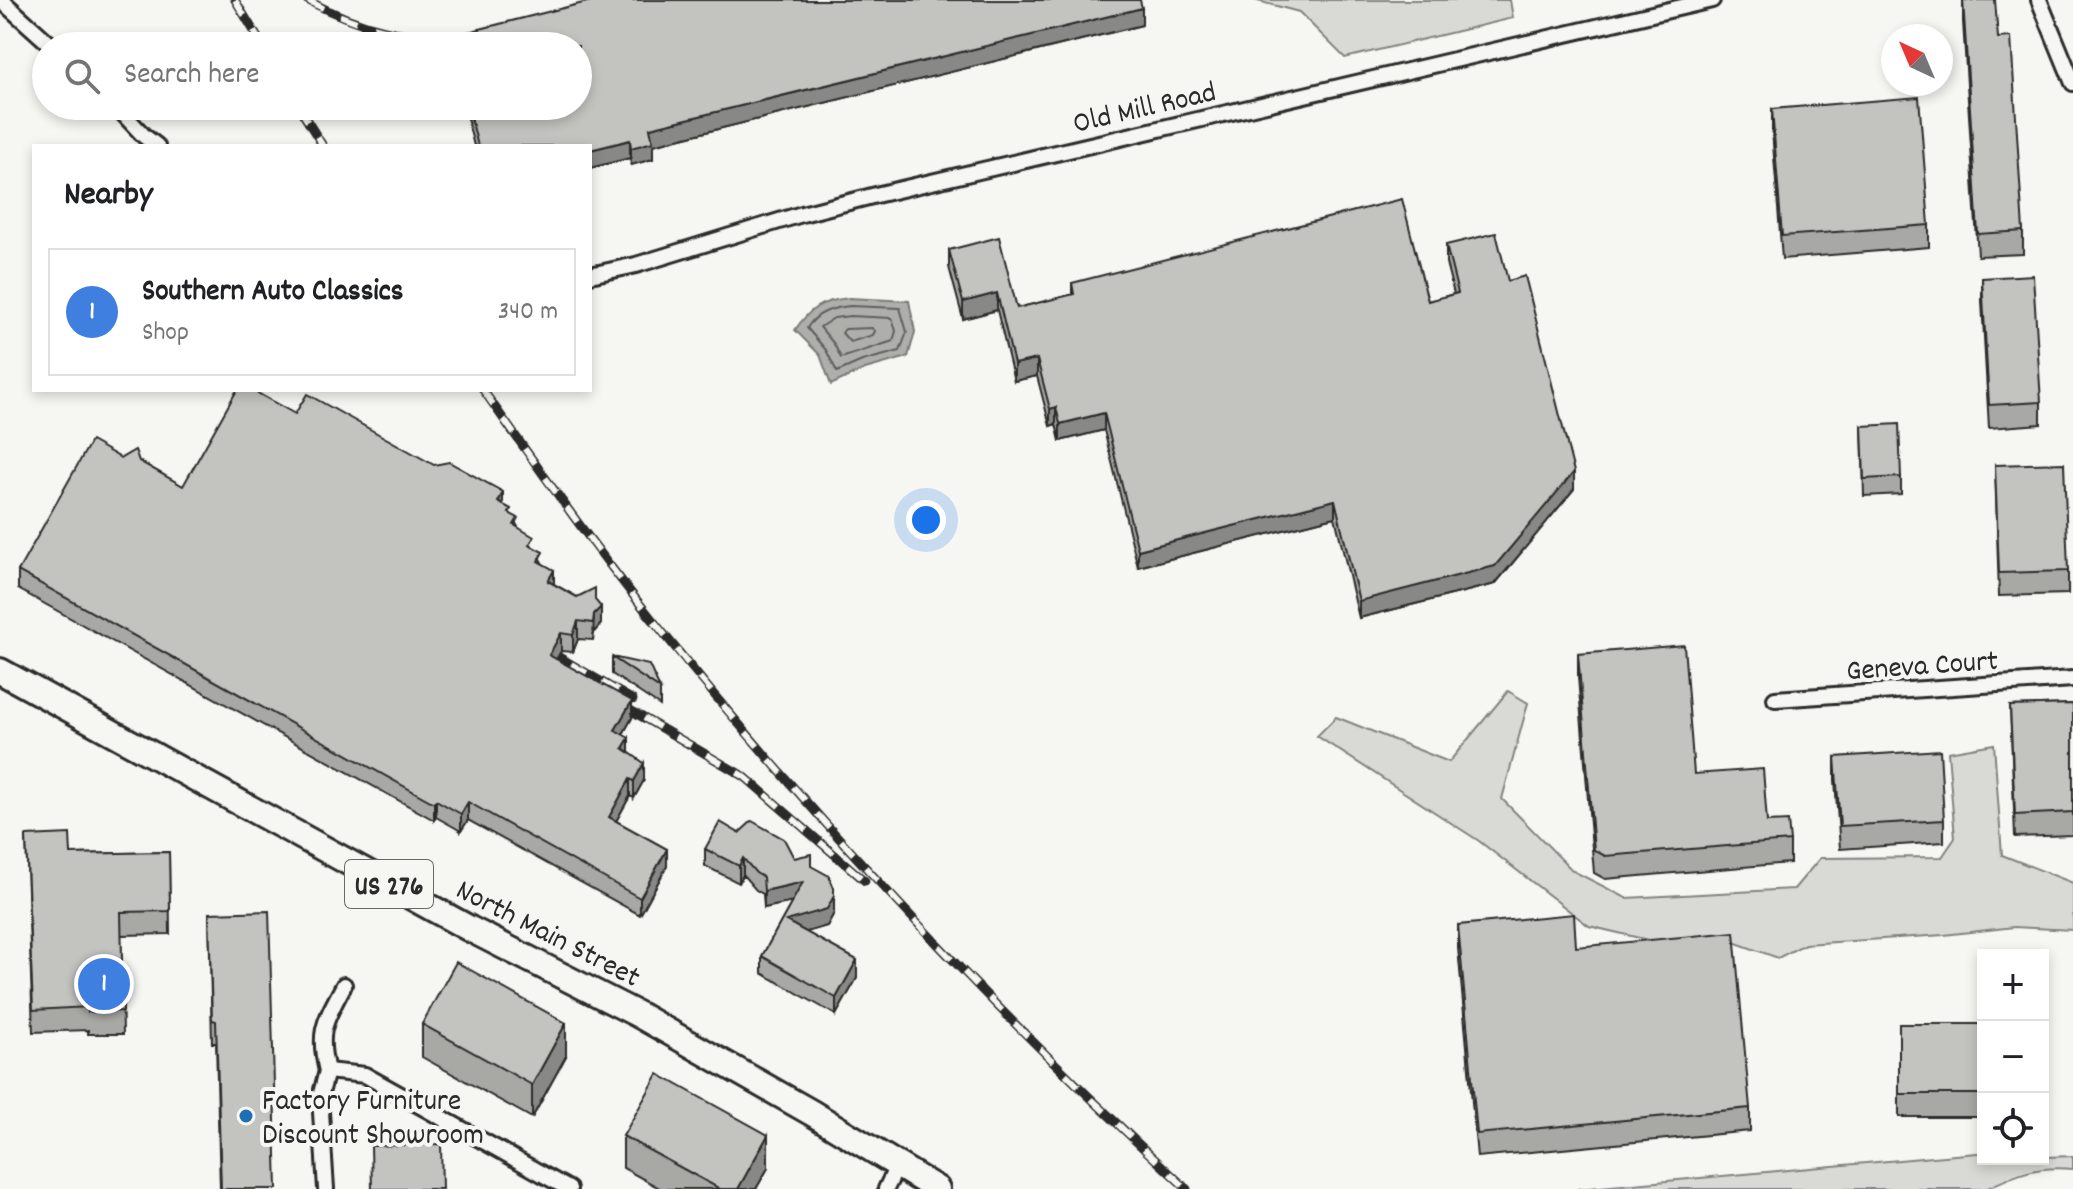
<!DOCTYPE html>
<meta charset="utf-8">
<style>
:root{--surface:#fff;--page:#f2f2f2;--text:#202124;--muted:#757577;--line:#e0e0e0;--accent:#d93025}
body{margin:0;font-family:Dekko,sans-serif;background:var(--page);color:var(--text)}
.controls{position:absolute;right:24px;bottom:24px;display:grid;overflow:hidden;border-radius:0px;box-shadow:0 4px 12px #0003}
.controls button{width:72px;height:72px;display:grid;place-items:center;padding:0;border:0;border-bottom:2px solid var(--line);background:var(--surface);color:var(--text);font:40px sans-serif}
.compass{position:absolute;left:1881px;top:24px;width:72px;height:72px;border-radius:50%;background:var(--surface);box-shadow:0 4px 12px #0003;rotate:316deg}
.you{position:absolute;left:926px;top:520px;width:28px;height:28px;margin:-20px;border:6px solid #fff;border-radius:50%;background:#1a73e8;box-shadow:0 0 0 12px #1a73e833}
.badge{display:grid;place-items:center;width:52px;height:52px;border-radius:50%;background:var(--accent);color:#fff;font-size:26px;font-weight:700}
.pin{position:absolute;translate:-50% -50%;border:4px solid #fff;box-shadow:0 2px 8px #0006}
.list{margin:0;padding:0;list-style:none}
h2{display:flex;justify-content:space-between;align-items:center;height:104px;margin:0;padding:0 32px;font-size:34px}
h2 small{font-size:26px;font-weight:400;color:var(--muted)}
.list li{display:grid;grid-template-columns:52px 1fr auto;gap:24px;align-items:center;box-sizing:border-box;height:128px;margin:0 16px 16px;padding:0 16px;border:2px solid var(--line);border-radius:0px}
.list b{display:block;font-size:30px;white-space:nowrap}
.list p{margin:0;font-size:26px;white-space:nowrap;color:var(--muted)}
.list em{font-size:26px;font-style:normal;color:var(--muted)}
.icon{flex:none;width:44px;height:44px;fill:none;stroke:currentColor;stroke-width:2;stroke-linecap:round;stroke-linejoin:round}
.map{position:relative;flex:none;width:2073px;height:1189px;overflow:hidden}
.search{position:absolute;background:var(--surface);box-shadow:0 4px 12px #0003;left:32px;top:32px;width:560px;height:88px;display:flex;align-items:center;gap:20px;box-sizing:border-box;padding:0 28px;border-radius:44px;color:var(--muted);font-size:30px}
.panel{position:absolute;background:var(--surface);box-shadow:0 4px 12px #0003;left:32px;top:144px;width:560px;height:248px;border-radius:0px}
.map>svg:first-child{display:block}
.green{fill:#d9d9d5;stroke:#828280;stroke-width:2}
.water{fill:#aeaeab;stroke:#7a7a78;stroke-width:2}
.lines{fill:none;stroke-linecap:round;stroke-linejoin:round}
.shore{stroke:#5f5f5e;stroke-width:2}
.minor-casing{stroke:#2b2b2b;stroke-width:20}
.primary-casing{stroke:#2b2b2b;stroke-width:30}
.minor{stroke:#f6f6f2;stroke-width:14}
.primary{stroke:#f6f6f2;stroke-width:24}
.rail-casing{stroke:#2b2b2b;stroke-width:9}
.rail{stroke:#f6f6f2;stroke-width:6;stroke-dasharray:18;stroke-linecap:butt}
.wall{fill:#a8a8a5;stroke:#2b2b2b;stroke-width:2}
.shaded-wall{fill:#888886;stroke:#2b2b2b;stroke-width:2}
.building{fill:#c3c3c0;stroke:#2b2b2b;stroke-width:2}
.poi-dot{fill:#1f6fb2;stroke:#f6f6f2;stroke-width:3}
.labels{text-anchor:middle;stroke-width:8;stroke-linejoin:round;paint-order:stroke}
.shield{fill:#f6f6f2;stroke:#686867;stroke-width:2}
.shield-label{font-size:28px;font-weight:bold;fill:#2b2b2b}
.street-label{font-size:30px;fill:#2b2b2b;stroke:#f6f6f2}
.poi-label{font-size:30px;fill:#2b2b2b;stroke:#f6f6f2;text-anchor:start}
</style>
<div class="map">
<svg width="2073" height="1189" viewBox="0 0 2073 1189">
<rect width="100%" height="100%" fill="#f6f6f2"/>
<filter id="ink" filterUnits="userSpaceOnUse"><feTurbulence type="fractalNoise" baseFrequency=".0125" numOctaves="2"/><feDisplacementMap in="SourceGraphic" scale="16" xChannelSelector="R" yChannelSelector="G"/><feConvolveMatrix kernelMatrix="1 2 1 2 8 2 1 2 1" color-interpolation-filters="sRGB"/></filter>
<g filter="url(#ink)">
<g class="green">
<path d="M1254 0H1510L1513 18 1345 58 1299 12Z"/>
<path d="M1508 691 1528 703 1502 799 1573 871 1626 898 1794 889 1820 858 1942 857 1955 838 1948 752 1994 744 2002 855 2073 883V930L2014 927 1944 935 1805 944 1778 958 1728 940H1648L1589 926 1479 841 1317 736 1336 717 1449 762Z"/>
<path d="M1977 1153H1983V1159L2073 1156V1169C2038 1166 2017 1173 1986 1189H1578Z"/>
</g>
<path class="water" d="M849 298 909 301 915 332 908 357 865 369 831 385 820 355 795 330C811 307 821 301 849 298Z"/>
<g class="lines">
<g class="shore">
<path d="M850 306 900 308 907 332 900 351 862 361 837 372 826 350 807 328C817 312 832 308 850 306Z"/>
<path d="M850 316 892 318 896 331 893 341 841 358 834 344 820 327 834 318Z"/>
<path d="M872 328 875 331 873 335 850 342 842 333 845 329Z"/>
</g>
<defs>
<g id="minor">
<path d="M1 0 52 46"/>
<path d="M2039 0 2073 83"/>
<path d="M116 106 144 136 157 146"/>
<path d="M590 275 636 265 802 214 880 194 1712 0"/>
<path d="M1775 699 2073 679"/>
<path d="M327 1071C317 1031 325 1021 344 985"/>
<path d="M326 1189 320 1097 327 1071 365 1075 569 1189"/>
<path d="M886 1189 897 1166"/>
</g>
<path id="primary" d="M0 671 470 929 639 1015 812 1113 937 1189"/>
</defs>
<use href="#minor" class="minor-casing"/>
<use href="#primary" class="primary-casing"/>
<use href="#minor" class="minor"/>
<use href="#primary" class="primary"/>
<defs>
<g id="rail">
<path d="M235 0 263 46"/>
<path d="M307 0C362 29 405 38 466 39"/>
<path d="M298 106 323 146"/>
<path d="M483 390C539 469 595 549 656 624 818 825 997 1014 1187 1189"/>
<path d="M540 646 633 700"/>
<path d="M613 700 745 777 865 881"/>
</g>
</defs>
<use href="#rail" class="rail-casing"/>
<use href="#rail" class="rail"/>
</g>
<g class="wall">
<path d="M1963 0 2023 231V254L1978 256 1963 22Z"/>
<path d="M1142 25 653 145V159L631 165 630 158 590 168V146H474L464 106H578V46H436V40Z"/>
<path d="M1772 109 1929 225V247L1782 259 1772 131Z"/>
<path d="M1446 245 1508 281 1574 489 1495 584 1359 618 1335 517 1138 567 1104 430 1060 441 1056 424 1050 426 1037 376 1014 381 997 310 963 319 949 267V250L1017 308 1072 295V283L1428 301 1454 294 1446 263Z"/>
<path d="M1982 278 2041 402V424L1989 428 1982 301Z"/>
<path d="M295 414 503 505 511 514 518 527 534 548 554 584 577 597 595 600 601 624 594 632 593 640 578 639 573 652 561 651 557 659 632 718 623 734 629 752 644 780 634 798 630 796 616 821 667 866 640 915 468 820 461 831 436 817 434 820 18 589V571L121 458 139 461 183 486Z"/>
<path d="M1862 426 1901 477V494L1864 496Z"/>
<path d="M1995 465 2068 571V594L1999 596Z"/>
<path d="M1578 654 1694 774 1767 822 1790 841V863L1605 879 1594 873 1578 677Z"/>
<path d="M612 657 660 689V706L612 674Z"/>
<path d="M2073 704V835L2015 837 2010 706Z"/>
<path d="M1835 757 1944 820V842L1840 849 1835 780Z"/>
<path d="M739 833 811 867 834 913 827 926 806 932 857 978 836 1015 762 973V956L792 902 764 908 763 894 756 890 743 875 739 883 705 866V849Z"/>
<path d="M26 836 71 854 169 852 170 934 121 935 123 1034H88V1030L33 1032Z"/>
<path d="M209 913 277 1189H220L216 1043H212Z"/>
<path d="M1458 925 1576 947 1750 1108V1131L1477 1157 1458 948Z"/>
<path d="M422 1024 566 1056 532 1118 422 1057Z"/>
<rect x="1899" y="1024" width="84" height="93"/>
<path d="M623 1136 768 1168 756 1189H661L623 1168Z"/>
</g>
<g class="shaded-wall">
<path d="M1142 8V25L653 145V159L631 165V148L650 128Z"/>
<path d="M630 140V158L590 168V150Z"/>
<path d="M997 293V310L963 319V302Z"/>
<path d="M1037 359V376L1014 381V364Z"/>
<path d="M1056 407V424L1050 426V409Z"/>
<path d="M1104 413V430L1060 441V424Z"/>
<path d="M1574 472V489L1495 584 1359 618V601Z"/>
<path d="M503 492V509L498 502Z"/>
<path d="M1335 500V517L1138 567V550Z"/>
<path d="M554 570V587L548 581Z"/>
<path d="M601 607V624L594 632 593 640 594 614Z"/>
<path d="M578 621V639L573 652V635Z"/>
<path d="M561 633V651L549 672V655Z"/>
<path d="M632 701V718L615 748V730Z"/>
<path d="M629 738V755L623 748Z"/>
<path d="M644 763V780L634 798V781Z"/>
<path d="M630 779V796L609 834V817Z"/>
<path d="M436 800V817L434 820V803Z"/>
<path d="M468 802V820L461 831V814Z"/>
<path d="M667 849V866L640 915V898Z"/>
<path d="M743 858V875L739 883V866Z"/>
<path d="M803 882V900L764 908V891Z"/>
<path d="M834 896V913L827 926 786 938V921Z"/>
<path d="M857 960V978L836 1015V998Z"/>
<path d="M566 1023V1056L532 1118V1085Z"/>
<path d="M768 1135V1168L756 1189H738Z"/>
</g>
<g class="building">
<path d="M595 0H1140L1142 8 650 128 653 142 631 148 630 140 590 150V146H478L468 106H578V46H437L436 40Z"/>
<path d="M1963 0H1995L1998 38 2011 37 2023 231 1978 234Z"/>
<path d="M1919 97 1929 225 1782 236 1772 109Z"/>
<path d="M1402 199 1428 301 1458 293 1446 245 1496 233 1508 281 1525 276 1574 472 1495 566 1359 601 1335 500 1138 550 1104 413 1060 424 1056 407 1050 409 1037 359 1014 364 997 293 963 302 949 250 999 237 1017 308 1074 294 1072 283Z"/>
<path d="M2033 275 2041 402 1989 405 1982 278Z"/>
<path d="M237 390H252L295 414 307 394 434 465 449 462 503 492 498 502 511 509 509 513 518 518 514 525 534 537 529 545 543 552 538 561 554 570 548 581 577 597 595 588V600L601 607 594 614 593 623 578 621 573 635 561 633 549 655 632 701 615 730 629 738 623 748 644 763 634 781 630 779 609 817 667 849 640 898 468 802 461 814 436 800 434 803 18 571 91 441 121 458 135 450 139 461 183 486Z"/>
<path d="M1899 424 1901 477 1864 479 1862 426Z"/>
<path d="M2064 463 2068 571 1999 573 1995 465Z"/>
<path d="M1684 645 1694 774 1763 769 1767 822 1788 821 1790 841 1605 856 1594 850 1578 654Z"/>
<path d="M612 657 649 665 660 689Z"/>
<path d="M2073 704V812L2015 815 2010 706Z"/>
<path d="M1940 750 1944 820 1840 826 1835 757Z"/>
<path d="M752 821 784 839 794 858 811 854V866L829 876 834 888V896L827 909 786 921 857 960 836 998 762 956 803 882 764 891 763 877 756 873 743 858 739 866 705 849 720 822 739 833Z"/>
<path d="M70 834 71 854 169 852 170 911 121 912 123 1011 88 1012V1007L33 1010 26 836Z"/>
<path d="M269 911 277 1189H221L216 1021 212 1020 209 913Z"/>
<path d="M1574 914 1576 947 1734 932 1750 1108 1477 1134 1458 925Z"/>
<path d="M456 962 566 1023 532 1085 422 1024Z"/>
<rect x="1899" y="1024" width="84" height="70"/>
<path d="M658 1074 768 1135 738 1189H720L623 1136Z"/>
<path d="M441 1144 442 1189H372L371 1146Z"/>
</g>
</g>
<circle class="poi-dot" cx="246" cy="1116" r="8"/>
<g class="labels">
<rect class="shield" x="345" y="860" width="88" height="48" rx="6"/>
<g class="shield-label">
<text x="389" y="894">US 276</text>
</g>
<g class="street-label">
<text transform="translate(1144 106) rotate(-13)" y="10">Old Mill Road</text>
<text transform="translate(1922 664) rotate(-4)" y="10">Geneva Court</text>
<text transform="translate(549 932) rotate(27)" y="10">North Main Street</text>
</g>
<g class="poi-label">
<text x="262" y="1109">Factory Furniture<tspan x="262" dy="34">Discount Showroom</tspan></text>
</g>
</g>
</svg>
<div class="controls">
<button>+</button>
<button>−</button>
<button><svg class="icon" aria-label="locate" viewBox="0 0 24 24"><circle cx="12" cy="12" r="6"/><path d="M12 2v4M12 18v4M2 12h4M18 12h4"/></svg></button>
</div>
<svg class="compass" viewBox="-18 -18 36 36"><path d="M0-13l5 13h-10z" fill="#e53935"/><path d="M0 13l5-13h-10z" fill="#757577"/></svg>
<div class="you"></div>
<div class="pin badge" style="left:104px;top:984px;background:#3f7fe0">1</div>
<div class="search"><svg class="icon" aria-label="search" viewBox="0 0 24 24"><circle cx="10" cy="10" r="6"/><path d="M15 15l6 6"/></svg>Search here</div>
<section class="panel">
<h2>Nearby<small></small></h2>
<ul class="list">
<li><span class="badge" style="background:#3f7fe0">1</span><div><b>Southern Auto Classics</b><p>Shop</p></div><em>340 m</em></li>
</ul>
</section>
</div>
